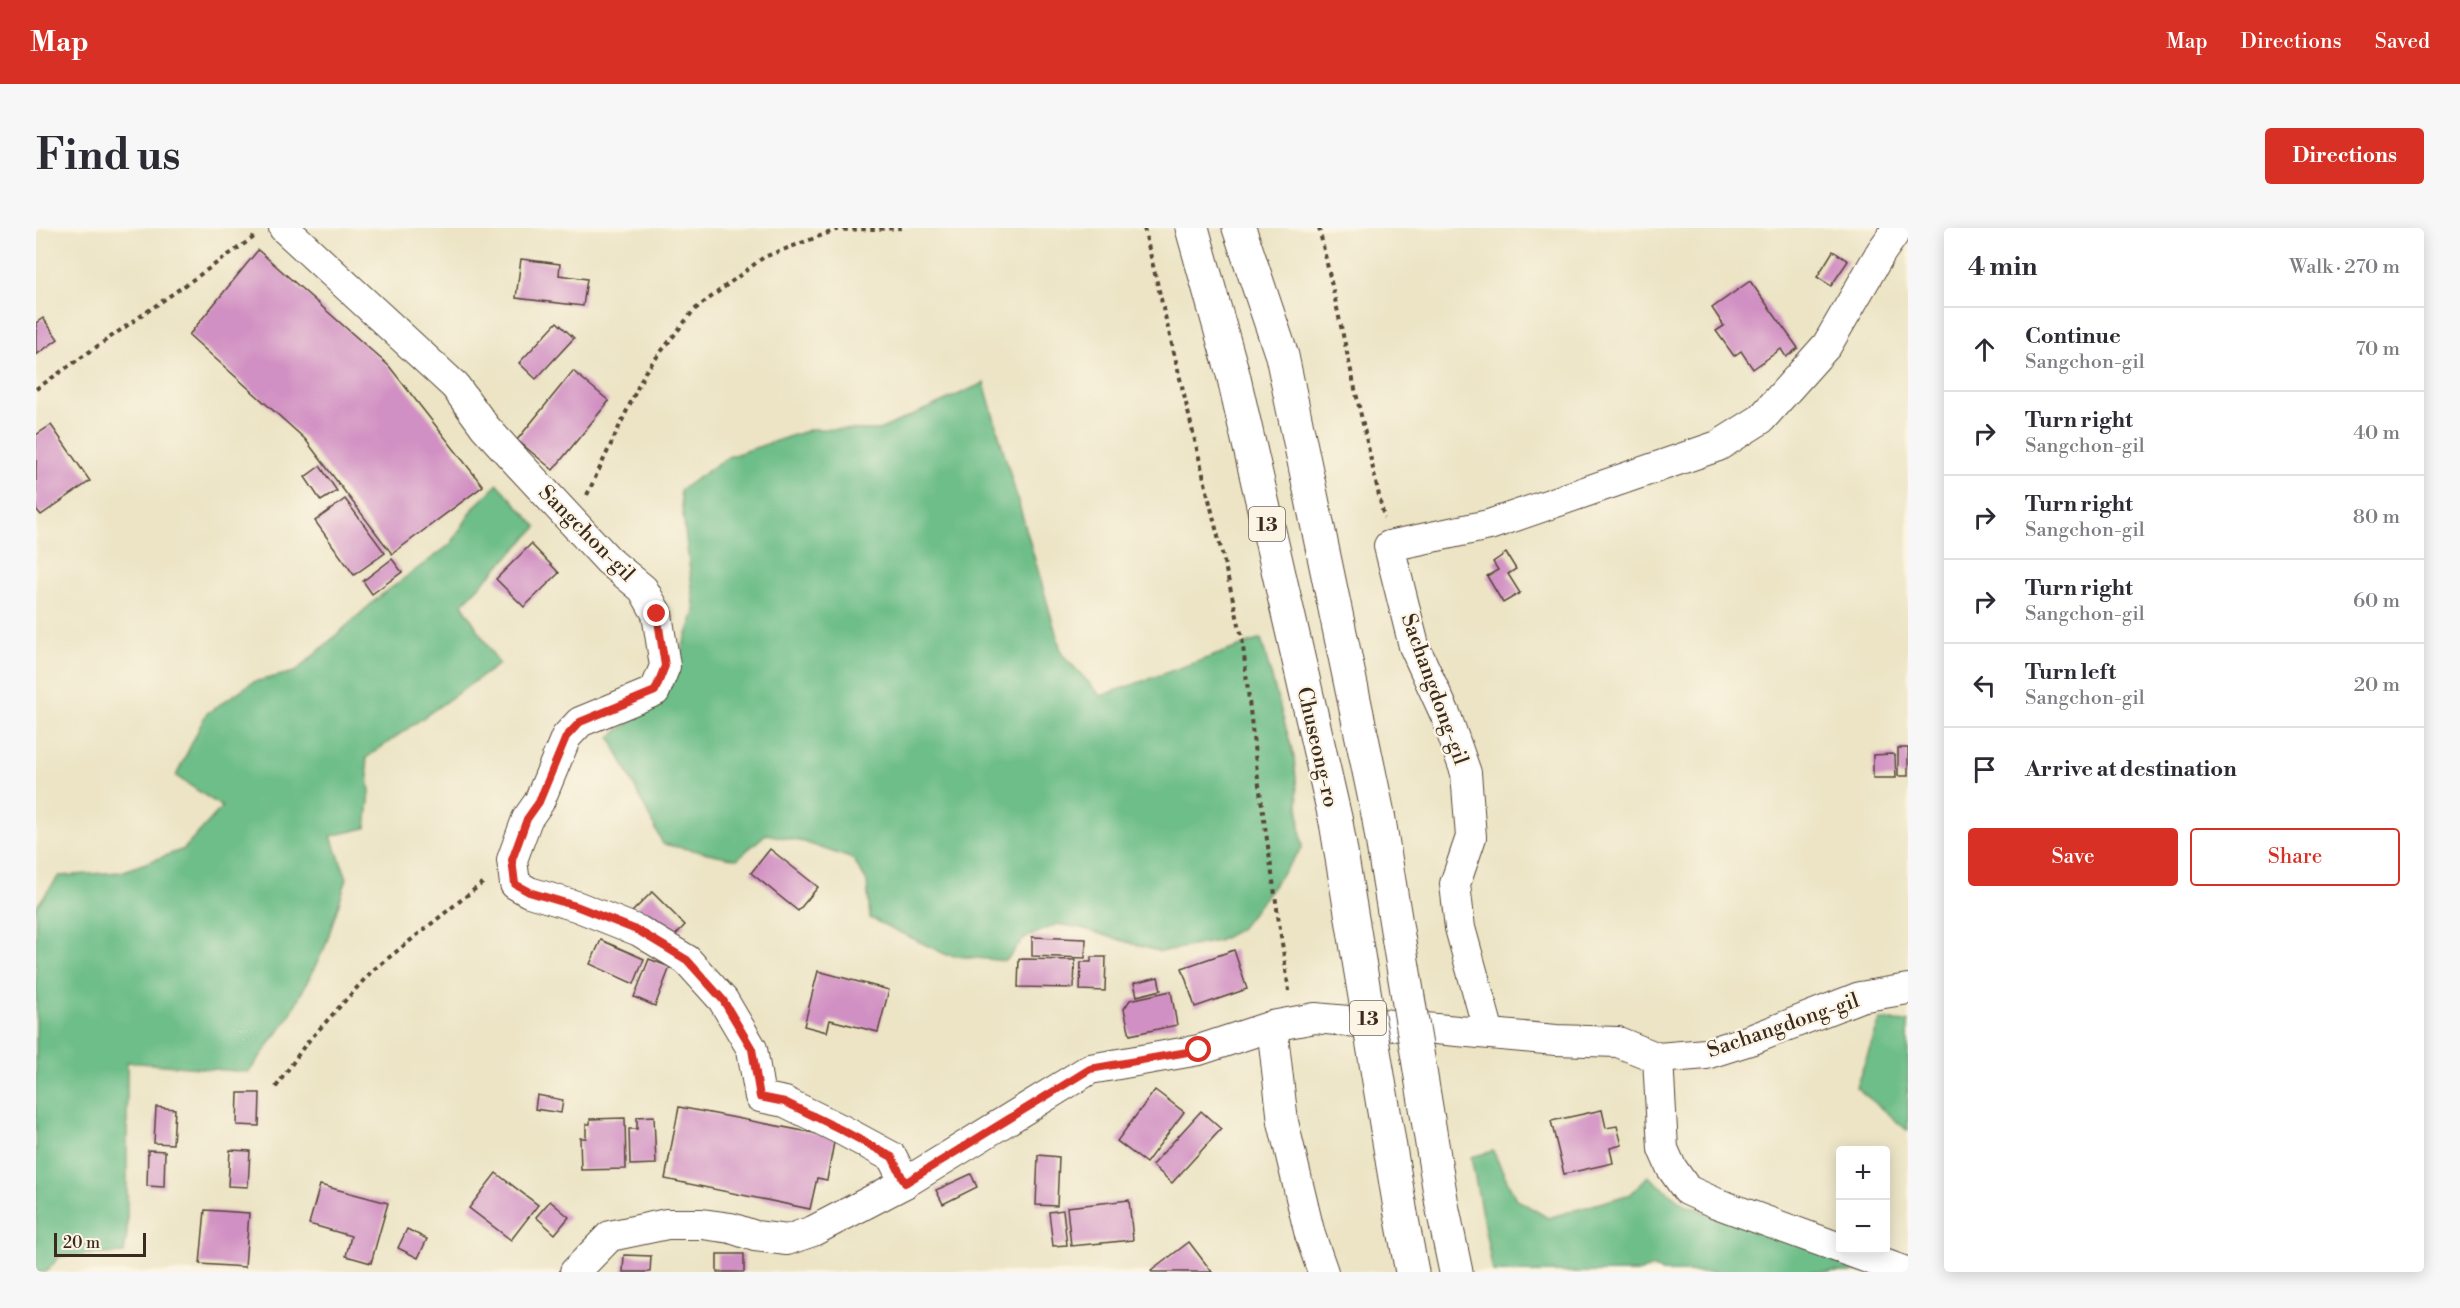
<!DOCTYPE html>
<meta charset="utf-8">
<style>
:root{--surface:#fff;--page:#f7f7f7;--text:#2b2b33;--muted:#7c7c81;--line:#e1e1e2;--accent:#d93025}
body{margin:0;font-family:"Libre Bodoni",serif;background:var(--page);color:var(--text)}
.controls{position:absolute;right:18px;bottom:18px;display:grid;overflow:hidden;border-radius:6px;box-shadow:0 3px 15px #0003}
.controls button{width:54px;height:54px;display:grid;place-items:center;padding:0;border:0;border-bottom:2px solid var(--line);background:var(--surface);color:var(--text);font:30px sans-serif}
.scale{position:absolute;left:18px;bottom:15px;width:92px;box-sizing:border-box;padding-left:6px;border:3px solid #3b2a1e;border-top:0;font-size:16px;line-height:21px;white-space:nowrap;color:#3b2a1e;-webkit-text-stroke:4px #fcf5e5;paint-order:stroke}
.stop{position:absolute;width:18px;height:18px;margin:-14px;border:4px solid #d93025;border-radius:50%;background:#fff}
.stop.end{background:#d93025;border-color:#fff;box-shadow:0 2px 6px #0008}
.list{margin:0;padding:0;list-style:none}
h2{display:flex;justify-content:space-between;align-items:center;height:78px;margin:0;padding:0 24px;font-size:26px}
h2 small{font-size:20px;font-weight:400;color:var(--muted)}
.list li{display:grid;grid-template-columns:39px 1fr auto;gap:18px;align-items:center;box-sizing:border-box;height:84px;padding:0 24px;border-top:2px solid var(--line)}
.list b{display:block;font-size:22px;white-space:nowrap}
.list p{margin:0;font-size:20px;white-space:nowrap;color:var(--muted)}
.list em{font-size:20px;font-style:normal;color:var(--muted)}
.actions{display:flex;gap:12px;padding:18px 24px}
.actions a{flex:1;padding:14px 0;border:2px solid var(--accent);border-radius:6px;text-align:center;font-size:21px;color:var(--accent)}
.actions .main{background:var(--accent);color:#fff}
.icon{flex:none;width:33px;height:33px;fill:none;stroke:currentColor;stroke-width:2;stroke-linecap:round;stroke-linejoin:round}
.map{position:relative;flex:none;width:1872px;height:1044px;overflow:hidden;border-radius:6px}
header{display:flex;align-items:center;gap:36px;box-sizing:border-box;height:84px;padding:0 30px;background:var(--accent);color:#fff}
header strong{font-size:28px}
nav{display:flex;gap:33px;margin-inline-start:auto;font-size:21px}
.intro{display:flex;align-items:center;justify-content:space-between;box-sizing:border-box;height:144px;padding:0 36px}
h1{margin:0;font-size:42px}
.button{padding:15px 27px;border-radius:6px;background:var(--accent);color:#fff;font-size:21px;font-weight:700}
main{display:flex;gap:36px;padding:0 36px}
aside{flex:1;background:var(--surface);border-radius:6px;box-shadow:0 3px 15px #0003}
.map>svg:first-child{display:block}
.forest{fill:#6ebe89;stroke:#547454;stroke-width:1.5}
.building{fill:#d190c3}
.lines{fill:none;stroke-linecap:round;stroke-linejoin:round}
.minor-casing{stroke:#564637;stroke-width:32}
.major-casing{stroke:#564637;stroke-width:35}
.path{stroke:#564637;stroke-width:4;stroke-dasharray:4.5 4.5;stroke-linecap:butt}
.minor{stroke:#fff;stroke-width:30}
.major{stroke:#fff;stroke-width:33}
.major-bridge-casing{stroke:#564637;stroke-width:35;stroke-linecap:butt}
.major-bridge{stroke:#fff;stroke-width:33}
.route{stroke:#d93025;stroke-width:8}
.labels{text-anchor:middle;stroke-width:4.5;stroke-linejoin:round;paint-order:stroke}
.shield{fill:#fcf5e5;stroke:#75675a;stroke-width:1.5}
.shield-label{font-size:20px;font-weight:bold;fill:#3b2a1e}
.street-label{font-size:21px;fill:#3b2a1e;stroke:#fcf5e5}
</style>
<header>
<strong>Map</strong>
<nav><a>Map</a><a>Directions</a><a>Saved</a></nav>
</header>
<div class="intro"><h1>Find us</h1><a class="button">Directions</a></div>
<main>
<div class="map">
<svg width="1872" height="1044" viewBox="0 0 1872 1044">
<rect width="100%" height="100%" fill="#fcf5e5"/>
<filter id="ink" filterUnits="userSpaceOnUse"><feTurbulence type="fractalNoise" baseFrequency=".0167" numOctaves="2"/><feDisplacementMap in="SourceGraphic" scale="12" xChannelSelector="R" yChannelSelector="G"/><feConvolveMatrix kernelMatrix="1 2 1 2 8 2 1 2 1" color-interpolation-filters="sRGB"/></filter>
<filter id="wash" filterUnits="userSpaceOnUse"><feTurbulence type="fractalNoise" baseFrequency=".008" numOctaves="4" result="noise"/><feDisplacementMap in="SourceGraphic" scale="24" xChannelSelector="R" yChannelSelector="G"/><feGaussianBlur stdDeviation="1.35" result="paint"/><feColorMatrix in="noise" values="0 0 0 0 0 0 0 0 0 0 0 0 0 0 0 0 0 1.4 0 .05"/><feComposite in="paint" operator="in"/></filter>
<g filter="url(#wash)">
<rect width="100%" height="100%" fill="#ece4c5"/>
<g class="forest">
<path d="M948 155 1026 426 1065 468 1225 411 1258 529 1266 620 1204 701 1182 713 1124 724 1045 700 1021 696 987 711 970 733 911 727 834 690 831 654 817 631 768 614 730 606 701 631 627 616 574 509 629 467 659 384 644 262 692 229 776 201 843 202Z"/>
<path d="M462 256 501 299 426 376 463 436 330 530 334 564 330 600 295 608 311 650 289 719 253 789 213 844 91 834V1005L88 1025 24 1028 10 1044H0V679L23 648 85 644 148 621 186 579 140 548 170 486 217 454 259 444 344 368 415 316 439 278Z"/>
<path d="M1844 792 1872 794V903L1820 859Z"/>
<path d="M1457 923 1480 971 1512 990 1595 966 1612 948 1649 977 1850 1044H1626L1616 1039 1604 1044H1457L1435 929Z"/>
</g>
<g id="blocks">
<g class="building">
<path d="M222 22 353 138 447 258 356 326 269 211 153 107Z"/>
<path d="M1797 23 1812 33 1795 58 1781 49Z"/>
<path d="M485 31 524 36 523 47 551 51 547 78 480 70Z"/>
<path d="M1714 53 1762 120 1750 129 1745 121 1717 141 1705 123 1698 128 1680 103 1688 98 1676 80Z"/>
<path d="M7 90 22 111 0 127V95Z"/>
<path d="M521 94 538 110 500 151 483 135Z"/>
<path d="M537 143 573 173 517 242 481 212Z"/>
<path d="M15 197 54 253 5 287 0 281V207Z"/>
<path d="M284 238 301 263 285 273 269 249Z"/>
<path d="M309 271 349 325 318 347 279 293Z"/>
<path d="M495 316 523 345 488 379 460 351Z"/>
<path d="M1470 325 1480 341 1472 346 1484 365 1467 375 1451 348 1462 342 1457 334Z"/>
<path d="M356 331 366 344 336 366 327 353Z"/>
<rect x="1862" y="520" width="10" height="28"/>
<path d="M1856 526 1859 528 1860 550H1837V527Z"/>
<path d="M734 621 782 659 762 683 715 645Z"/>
<path d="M616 664 649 697 631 716 594 686Z"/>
<path d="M996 709 1050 711 1049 730 996 728Z"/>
<path d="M565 712 608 731 598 756 554 736Z"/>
<path d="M1198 722 1211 761 1159 779 1146 740Z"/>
<path d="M1055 729H1070L1069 763 1044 762 1045 734H1055Z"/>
<path d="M613 731 634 739 619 778 598 769Z"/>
<path d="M983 731 1039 732 1038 760 982 759Z"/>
<path d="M782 743 853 762 842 804 794 792 791 804 768 798Z"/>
<path d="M1122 749 1125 762 1101 768 1098 755Z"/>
<path d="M1135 763 1141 797 1094 807 1088 781 1094 772Z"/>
<path d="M1119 862 1148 884 1110 935 1081 913Z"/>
<path d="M202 865H224L223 898 201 897Z"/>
<path d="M501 867 527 872 525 885 499 881Z"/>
<path d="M120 879 139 881 137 916 118 915Z"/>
<path d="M643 879 799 909 791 952 781 950 774 981 629 951Z"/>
<path d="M1566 882 1570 900 1581 898 1586 917 1574 920 1577 935 1528 946 1515 893Z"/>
<path d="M1165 883 1185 901 1136 955 1116 937Z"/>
<path d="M618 888 620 936 594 937 593 901H601V889Z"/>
<path d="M589 890 590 941 545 942 544 910H550V896H554V891Z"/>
<path d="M112 922 129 923 128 959 111 958Z"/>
<path d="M194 922 214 923 212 959 192 958Z"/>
<path d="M1002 927 1023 929 1021 978 1000 977Z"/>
<path d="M460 945 502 977 475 1012 433 980Z"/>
<path d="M935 946 941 959 907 976 900 962Z"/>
<path d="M284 957 352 975 335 1035 310 1028 315 1008 273 996Z"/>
<path d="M1093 972 1097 1012 1035 1018 1031 979Z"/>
<path d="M514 973 533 989 519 1006 500 989Z"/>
<path d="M169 982 213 985 209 1039 164 1036Z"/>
<path d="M1027 982 1031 1017 1017 1018 1013 984Z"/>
<path d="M371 1001 391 1011 382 1030 362 1020Z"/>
<path d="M1153 1014 1176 1044H1116L1115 1043Z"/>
<rect x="681" y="1026" width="27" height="18"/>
<path d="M588 1027 615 1028 614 1044H587Z"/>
</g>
</g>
</g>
<g filter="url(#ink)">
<use href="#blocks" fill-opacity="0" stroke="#564637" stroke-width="1.5"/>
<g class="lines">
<defs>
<g id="minor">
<path d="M248 0 419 158 449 199 479 232 573 333 607 361 621 386 629 438 619 463 544 494 530 509 503 574 491 591 476 632 479 656 493 664 540 678 603 703 651 732 687 772 716 821 724 869 749 874 806 902 856 929 869 955 777 1003 751 1012 719 1008 695 1000 666 996H631L574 1008 539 1044"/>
<path d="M1236 798 1247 894 1274 1007 1287 1044"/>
<path d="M1453 805 1424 700 1419 656 1435 609 1430 545 1410 488 1378 418 1353 318 1453 297 1682 218 1725 191 1791 117 1845 24 1862 0"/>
<path d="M1622 830 1670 826 1717 811 1824 769 1872 761"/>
<path d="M869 955 1054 841 1163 822 1236 798 1279 790 1520 812 1582 814 1622 830 1627 921 1635 939 1651 962 1680 975 1804 1020"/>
<path d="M1810 1022 1870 1044"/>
</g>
<g id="major">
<path d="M1156 0 1197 146 1300 594"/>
<path d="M1203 0 1246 128 1342 586"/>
<path d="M1406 977 1420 1044"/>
<path d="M1365 986 1376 1044"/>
</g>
</defs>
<use href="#minor" class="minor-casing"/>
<use href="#major" class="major-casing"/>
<g class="path">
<path d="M1108 0 1206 409 1220 536 1253 763"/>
<path d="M1283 0 1348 290"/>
<path d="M0 161 221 7"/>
<path d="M551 267 609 144 658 82 728 29 800 2 870 0"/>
<path d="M240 859 269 817 336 743 449 653"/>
</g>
<use href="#minor" class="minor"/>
<use href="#major" class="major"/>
<defs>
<g id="major-bridge">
<path d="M1342 586 1406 977"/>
<path d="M1300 594 1365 986"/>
</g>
</defs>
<use href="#major-bridge" class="major-bridge-casing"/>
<use href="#major-bridge" class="major-bridge"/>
</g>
</g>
<g class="lines" filter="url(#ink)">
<path class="route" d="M621 386 629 438 619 463 544 494 530 509 503 574 491 591 476 632 479 656 493 664 540 678 603 703 651 732 687 772 716 821 724 869 749 874 806 902 856 929 869 955 1054 841 1163 822"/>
</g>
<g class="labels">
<g class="shield">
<rect x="1213" y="279" width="36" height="34" rx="4.5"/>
<rect x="1314" y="773" width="36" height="34" rx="4.5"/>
</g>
<g class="shield-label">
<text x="1231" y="303">13</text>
<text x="1332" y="797">13</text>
</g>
<g class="street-label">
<text transform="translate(551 305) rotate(45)" y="7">Sangchon-gil</text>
<text transform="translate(1399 461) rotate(70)" y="7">Sachangdong-gil</text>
<text transform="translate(1282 519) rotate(77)" y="7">Chuseong-ro</text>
<text transform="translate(1747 797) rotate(-19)" y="7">Sachangdong-gil</text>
</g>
</g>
</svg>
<div class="controls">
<button>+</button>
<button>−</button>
</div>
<div class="scale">20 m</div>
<div class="stop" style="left:1163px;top:822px"></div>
<div class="stop end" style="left:621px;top:386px"></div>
</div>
<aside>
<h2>4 min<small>Walk · 270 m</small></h2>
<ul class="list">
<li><svg class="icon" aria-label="ahead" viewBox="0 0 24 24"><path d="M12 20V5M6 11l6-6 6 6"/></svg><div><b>Continue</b><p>Sangchon-gil</p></div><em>70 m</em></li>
<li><svg class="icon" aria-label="right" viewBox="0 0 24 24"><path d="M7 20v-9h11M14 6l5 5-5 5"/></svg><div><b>Turn right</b><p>Sangchon-gil</p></div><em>40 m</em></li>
<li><svg class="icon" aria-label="right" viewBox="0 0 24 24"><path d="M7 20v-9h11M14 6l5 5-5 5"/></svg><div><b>Turn right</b><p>Sangchon-gil</p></div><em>80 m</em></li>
<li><svg class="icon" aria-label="right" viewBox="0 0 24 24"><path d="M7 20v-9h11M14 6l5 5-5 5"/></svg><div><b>Turn right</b><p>Sangchon-gil</p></div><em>60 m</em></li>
<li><svg class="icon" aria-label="left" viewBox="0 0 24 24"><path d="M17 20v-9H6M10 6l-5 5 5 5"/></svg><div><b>Turn left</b><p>Sangchon-gil</p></div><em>20 m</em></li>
<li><svg class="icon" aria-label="arrive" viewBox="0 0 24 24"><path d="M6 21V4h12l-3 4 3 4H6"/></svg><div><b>Arrive at destination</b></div></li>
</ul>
<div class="actions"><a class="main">Save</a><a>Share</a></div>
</aside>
</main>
